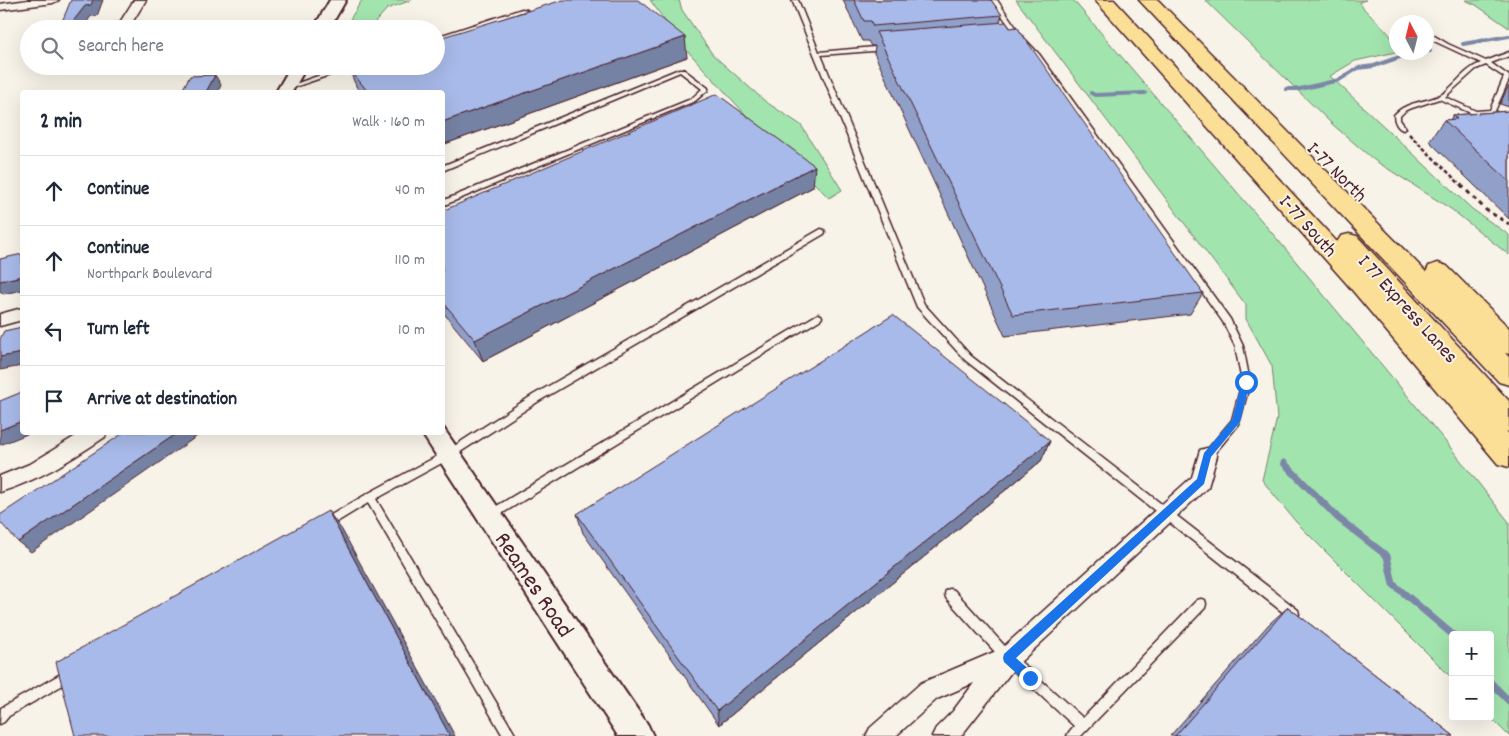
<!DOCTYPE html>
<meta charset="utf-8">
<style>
:root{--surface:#fff;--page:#f2f2f3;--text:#1f2937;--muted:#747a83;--line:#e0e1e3}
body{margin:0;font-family:Dekko,sans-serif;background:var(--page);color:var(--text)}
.controls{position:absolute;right:15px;bottom:15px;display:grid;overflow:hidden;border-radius:5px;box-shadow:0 5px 20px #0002}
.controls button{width:45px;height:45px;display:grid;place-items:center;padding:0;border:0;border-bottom:1px solid var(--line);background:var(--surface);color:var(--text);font:25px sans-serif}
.compass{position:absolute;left:1389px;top:15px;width:45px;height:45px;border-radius:50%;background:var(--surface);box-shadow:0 5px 20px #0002;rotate:353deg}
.stop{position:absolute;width:15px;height:15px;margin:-11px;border:4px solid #1a73e8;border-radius:50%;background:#fff}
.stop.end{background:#1a73e8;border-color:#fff;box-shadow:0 1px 5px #0008}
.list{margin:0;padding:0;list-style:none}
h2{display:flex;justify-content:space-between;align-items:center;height:65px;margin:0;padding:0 20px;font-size:21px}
h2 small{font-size:16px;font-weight:400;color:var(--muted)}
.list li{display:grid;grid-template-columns:32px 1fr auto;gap:15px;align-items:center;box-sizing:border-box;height:70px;padding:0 20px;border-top:1px solid var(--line)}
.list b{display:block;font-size:19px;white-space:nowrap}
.list p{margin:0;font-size:16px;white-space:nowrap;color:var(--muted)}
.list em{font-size:16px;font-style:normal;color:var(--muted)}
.icon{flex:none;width:28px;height:28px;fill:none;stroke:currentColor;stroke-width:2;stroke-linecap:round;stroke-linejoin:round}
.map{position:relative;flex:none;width:1509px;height:736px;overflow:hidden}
.search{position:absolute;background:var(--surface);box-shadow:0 5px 20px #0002;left:20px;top:20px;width:425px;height:55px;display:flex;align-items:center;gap:12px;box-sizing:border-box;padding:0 18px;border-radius:28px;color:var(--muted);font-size:19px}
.panel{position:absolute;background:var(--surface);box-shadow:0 5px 20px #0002;left:20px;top:90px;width:425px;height:345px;border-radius:5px}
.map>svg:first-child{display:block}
.green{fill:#a2e4ae;stroke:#76826c}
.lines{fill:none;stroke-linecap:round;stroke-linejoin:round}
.stream-far1{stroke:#7c87a7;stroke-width:4}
.stream{stroke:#7c87a7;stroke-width:7}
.service-casing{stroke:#4a1f2b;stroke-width:3}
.minor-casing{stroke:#4a1f2b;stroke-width:3}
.secondary-casing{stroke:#4a1f2b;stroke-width:4}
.motorway-casing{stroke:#4a1f2b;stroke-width:3}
.path-far1{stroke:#4a1f2b;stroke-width:2.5;stroke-dasharray:4 2.5;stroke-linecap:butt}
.path{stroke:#4a1f2b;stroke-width:3;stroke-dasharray:4.5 4;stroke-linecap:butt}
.service{fill:#f7f3e8;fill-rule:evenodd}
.minor{fill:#f7f3e8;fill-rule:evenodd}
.secondary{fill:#f7f3e8;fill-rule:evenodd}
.motorway{fill:#fbdf96;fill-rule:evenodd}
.wall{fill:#90a0c8;stroke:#4a1f2b}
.shaded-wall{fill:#7682a3;stroke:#4a1f2b}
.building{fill:#a8bae9;stroke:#4a1f2b}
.route{fill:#1a73e8}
.labels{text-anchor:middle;stroke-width:4;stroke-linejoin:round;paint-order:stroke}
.street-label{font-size:20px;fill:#4a1f2b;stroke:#f7f3e8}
.near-street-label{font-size:24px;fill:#4a1f2b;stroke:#f7f3e8}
</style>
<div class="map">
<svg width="1509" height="736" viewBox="0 0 1509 736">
<rect width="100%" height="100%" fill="#f7f3e8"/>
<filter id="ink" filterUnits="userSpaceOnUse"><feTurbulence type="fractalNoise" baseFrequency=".02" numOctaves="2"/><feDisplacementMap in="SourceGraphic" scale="10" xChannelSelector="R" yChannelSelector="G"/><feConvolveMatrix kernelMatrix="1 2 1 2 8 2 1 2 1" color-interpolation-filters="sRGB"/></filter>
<g filter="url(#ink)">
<g class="green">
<path d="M362 0H412L387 9 369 29H344Z"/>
<path d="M650 0H679L682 10 713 55 766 102 801 125 842 190 829 198 746 115 683 46Z"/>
<path d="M1016 0H1073L1278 240 1450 447 1509 522V736L1490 717V635H1453V679L1296 522 1262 480 1277 418 1272 366 1246 319V305Z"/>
<path d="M1205 0H1366L1359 2C1369 19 1397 32 1396 52L1355 61 1330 76 1472 209 1509 235V255L1451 209 1374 160 1332 124Z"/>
<path d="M1465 0H1509V28L1476 5Z"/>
</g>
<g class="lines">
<g class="stream-far1">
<path d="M1463 44 1509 36"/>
<path d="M1426 51H1430"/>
<path d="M1286 89H1300L1339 80 1358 68 1374 66 1414 52"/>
<path d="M1091 93 1095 95 1145 93"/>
</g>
<g class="stream">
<path d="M1284 463 1338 518 1387 556 1393 584 1453 635"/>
<path d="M1490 682 1509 701"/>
</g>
<defs>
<g id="service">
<path d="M792 0H798L819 52 886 46 889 48 886 50 821 55 924 304 971 356 1298 610 1299 614 1298 618 1294 619 1290 618 965 360 917 307Z"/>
<path d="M991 0H997L1022 36 1039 54 1230 319 1243 346 1250 382 1239 424 1210 459 1207 460 1204 459 1202 456 1232 420 1242 382 1235 346 1223 322 1035 56 1018 38Z"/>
<path d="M522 9 527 10 436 41V37Z"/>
<path d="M1426 31 1448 44 1486 61 1509 52V56L1491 63 1509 76V80L1494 113 1473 114 1439 99 1406 110 1400 116V120L1406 128 1403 130C1397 128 1394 121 1394 115 1407 100 1429 103 1444 93 1457 83 1465 69 1481 63L1434 41 1426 36ZM1486 65 1504 77 1490 110 1476 111 1445 97 1476 69Z"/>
<path d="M346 66H356L289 89 284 88Z"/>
<path d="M679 69H683L708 88V90L695 101 442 206V201L691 99 702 89 680 72 442 171V166Z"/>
<path d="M821 229 824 230 825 232 824 234 539 401 451 458 376 499 516 736H503L368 503 327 528 323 529 319 528 318 525 319 522 367 494 445 452 533 395Z"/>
<path d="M818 314 821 315 822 317 821 319 493 519 489 520 485 519 484 516 485 513Z"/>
<path d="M950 589 954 590 1012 654 1083 718 1197 600 1201 599 1205 600 1206 604 1205 608 1081 736H1067L1069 732 1074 726 1004 662 946 598 945 594 946 590Z"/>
<path d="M71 668 75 670 77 674 75 678 9 716 4 722 0 724 1 708Z"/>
</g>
<g id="minor">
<path d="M28 0H59L53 3 0 10V4Z"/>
<path d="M134 0H146L128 29H118L117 27Z"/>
<path d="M22 308V320L0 326V314Z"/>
<path d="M82 432H107L105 437C71 460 39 480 0 492V476L32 463Z"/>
<path d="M1207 448 1214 450 1217 456 1208 487 1016 666 961 736H932L936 728 953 711 974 683 937 699 896 736H866L870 728 921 683 1001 649 1192 477 1200 450Z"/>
</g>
<g id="secondary">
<path d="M330 0H346L329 29H313Z"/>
<path d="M291 66H307L292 92H276Z"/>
<path d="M442 426 648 725 653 736H618L421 432H442Z"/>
</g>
<g id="motorway">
<path d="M1095 0H1114L1337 242 1341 236 1349 234 1357 236 1509 401V432L1506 431 1509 434V467L1498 464 1347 284Z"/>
<path d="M1139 0H1158L1426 272 1429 266 1438 263 1447 266 1509 328V354L1505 353 1509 357V385L1499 382Z"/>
</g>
</defs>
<use href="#service" class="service-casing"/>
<use href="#minor" class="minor-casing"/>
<use href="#secondary" class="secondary-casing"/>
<use href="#motorway" class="motorway-casing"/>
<path class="path-far1" d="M1409 134 1462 186"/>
<path class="path" d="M1461 185 1486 210 1509 224"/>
<use href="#service" class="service"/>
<use href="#minor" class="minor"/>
<use href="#secondary" class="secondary"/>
<use href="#motorway" class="motorway"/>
</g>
<g class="wall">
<path d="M843 0H991L1002 15 1000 22 1203 293 1190 314 1005 336 874 53 875 46H871L868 41H862Z"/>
<path d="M687 57 442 145V92H360L357 88 348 67Z"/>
<path d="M1509 86V107L1500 104 1507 89Z"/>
<path d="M1509 111V219L1429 141 1444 120H1450L1453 115Z"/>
<path d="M813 187 483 361 442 311V211Z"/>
<path d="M1050 441 1041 461 719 725 583 533 577 514Z"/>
<path d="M1288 607 1454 736H1170L1269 624Z"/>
</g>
<g class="shaded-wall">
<path d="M93 0H103L97 16H91L82 29H67L85 6Z"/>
<path d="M685 37 687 57 442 145V122Z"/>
<path d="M215 75 221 85 218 92H206Z"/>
<path d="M815 166 813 187 483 361 475 340Z"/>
<path d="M22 276V290L3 294 0 291V281Z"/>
<path d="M22 353V366L0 370V357Z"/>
<path d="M22 421V432H32L0 445V430Z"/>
<path d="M179 432H203L31 552 18 542Z"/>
<path d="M1050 441 1041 461 719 725 717 711Z"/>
<path d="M328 511 342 530 455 736H450Z"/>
</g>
<g class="building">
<path d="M71 0H93L91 5 85 6 67 29H59Z"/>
<path d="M563 0H638L685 37 442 122V92H368L348 67 436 66V39Z"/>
<path d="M854 0H991L1002 15 873 26 871 21H864Z"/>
<path d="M1006 22 1010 28 1017 27 1203 293 1013 315 876 32Z"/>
<path d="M215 75 206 92H181L190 76Z"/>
<path d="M717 94 815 166 475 340 442 301V211Z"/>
<path d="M1509 111V181L1444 120 1457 119 1453 115Z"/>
<path d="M22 254V276L0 281V259Z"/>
<path d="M893 315 1050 441 717 711 577 514Z"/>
<path d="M22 327V353L0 357V339L4 331Z"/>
<path d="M22 392V421L0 430V401Z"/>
<path d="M125 432H179L18 542 0 522V515Z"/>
<path d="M328 511 450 736H75L56 662Z"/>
<path d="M1288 607 1454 736H1175Z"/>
</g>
</g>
<path class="route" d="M1246 378 1250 382 1240 422 1211 457 1204 484 1016 658 1034 674 1035 678 1034 682 1030 683 1026 682 1004 662 1003 658 1004 654 1197 479 1204 453 1232 420 1242 382Z"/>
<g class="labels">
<g class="street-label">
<text transform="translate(1338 171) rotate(45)" y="7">I-77 North</text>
<text transform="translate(1309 225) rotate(48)" y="7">I-77 South</text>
<text transform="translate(1409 308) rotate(48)" y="7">I 77 Express Lanes</text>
</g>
<g class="near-street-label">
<text transform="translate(535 584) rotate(56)" y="8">Reames Road</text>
</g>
</g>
</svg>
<div class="controls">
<button>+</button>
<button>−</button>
</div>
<svg class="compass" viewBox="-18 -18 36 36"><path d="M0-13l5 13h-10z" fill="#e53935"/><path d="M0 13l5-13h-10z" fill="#747a83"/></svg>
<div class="stop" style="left:1246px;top:382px"></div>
<div class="stop end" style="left:1030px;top:678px"></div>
<div class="search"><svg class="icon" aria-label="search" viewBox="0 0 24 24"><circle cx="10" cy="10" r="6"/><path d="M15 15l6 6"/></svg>Search here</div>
<section class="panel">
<h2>2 min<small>Walk · 160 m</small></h2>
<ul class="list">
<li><svg class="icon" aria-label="ahead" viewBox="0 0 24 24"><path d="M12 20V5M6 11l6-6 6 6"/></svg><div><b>Continue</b></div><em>40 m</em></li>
<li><svg class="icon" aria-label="ahead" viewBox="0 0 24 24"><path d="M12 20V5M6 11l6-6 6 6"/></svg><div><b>Continue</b><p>Northpark Boulevard</p></div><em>110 m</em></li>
<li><svg class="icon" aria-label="left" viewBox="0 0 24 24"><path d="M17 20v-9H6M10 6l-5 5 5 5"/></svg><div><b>Turn left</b></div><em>10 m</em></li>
<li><svg class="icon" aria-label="arrive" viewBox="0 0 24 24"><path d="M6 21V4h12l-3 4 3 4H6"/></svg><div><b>Arrive at destination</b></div></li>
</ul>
</section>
</div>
